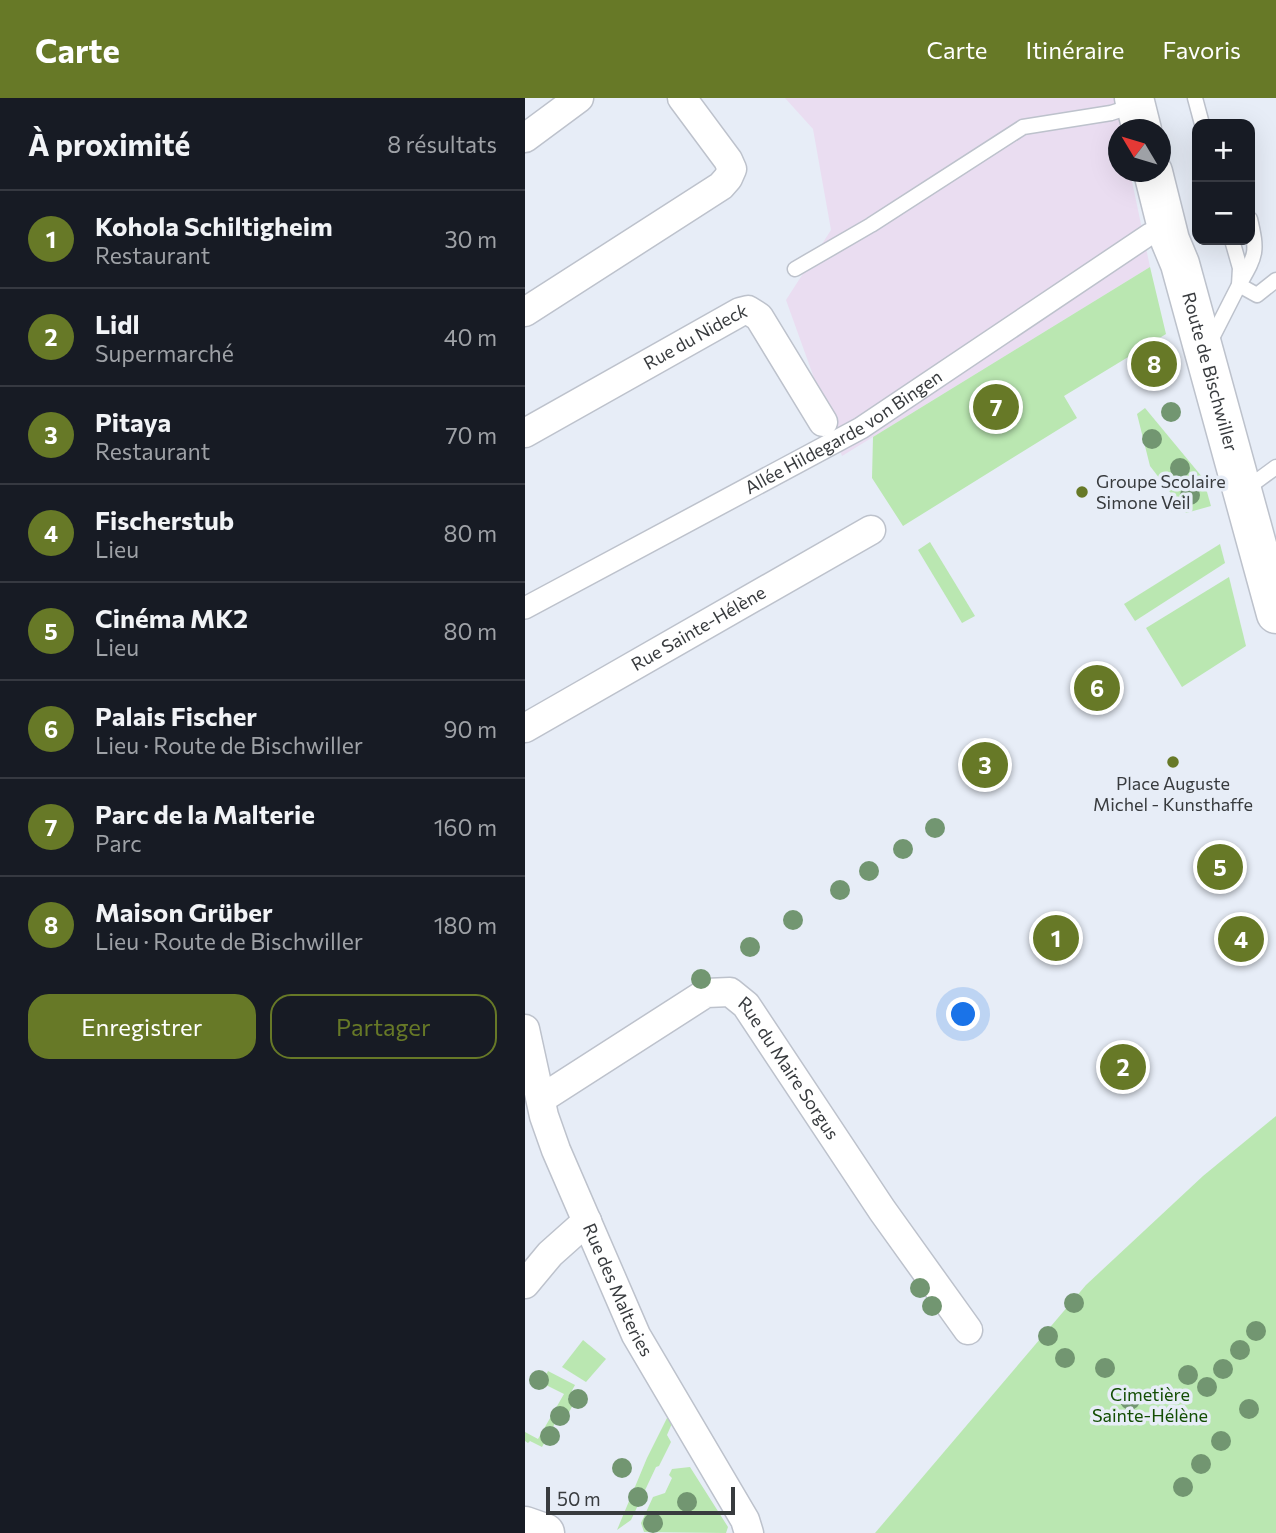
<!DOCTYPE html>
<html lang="fr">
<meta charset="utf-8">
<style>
:root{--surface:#171b24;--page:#20242c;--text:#f1f3f6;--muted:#9ea1a6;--line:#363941;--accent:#677927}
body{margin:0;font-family:Commissioner,sans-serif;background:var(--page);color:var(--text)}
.controls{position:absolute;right:21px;top:21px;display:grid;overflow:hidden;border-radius:14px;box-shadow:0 7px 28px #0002}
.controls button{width:63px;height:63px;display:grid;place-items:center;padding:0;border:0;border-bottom:2px solid var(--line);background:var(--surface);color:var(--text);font:35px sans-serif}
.compass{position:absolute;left:583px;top:21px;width:63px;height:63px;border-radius:50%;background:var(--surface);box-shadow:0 7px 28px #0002;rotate:308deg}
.scale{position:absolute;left:21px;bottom:18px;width:189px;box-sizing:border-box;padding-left:7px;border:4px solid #383b3e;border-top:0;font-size:19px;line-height:24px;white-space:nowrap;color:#383b3e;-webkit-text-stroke:5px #e7edf7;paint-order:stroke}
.you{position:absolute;left:439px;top:917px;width:24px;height:24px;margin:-18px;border:5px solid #fff;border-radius:50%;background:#1a73e8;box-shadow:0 0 0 10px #1a73e833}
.badge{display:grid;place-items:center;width:46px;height:46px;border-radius:50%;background:var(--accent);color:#fff;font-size:23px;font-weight:700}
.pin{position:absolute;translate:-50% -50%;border:4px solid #fff;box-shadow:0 2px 7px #0006}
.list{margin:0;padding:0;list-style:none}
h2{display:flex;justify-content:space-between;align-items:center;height:91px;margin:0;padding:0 28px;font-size:30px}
h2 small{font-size:23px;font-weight:400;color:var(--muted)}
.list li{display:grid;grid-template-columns:46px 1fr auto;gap:21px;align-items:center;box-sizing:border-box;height:98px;padding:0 28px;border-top:2px solid var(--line)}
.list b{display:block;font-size:26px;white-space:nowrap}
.list p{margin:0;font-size:23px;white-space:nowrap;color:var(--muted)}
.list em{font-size:23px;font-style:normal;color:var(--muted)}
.actions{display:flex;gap:14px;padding:21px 28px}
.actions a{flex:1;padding:16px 0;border:2px solid var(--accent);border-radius:21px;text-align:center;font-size:24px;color:var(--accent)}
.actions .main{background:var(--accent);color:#fff}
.map{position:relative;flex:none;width:751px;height:1435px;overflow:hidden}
header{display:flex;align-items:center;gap:42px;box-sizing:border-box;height:98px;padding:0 35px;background:var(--accent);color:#fff}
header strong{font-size:33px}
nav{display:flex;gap:38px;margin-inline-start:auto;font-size:24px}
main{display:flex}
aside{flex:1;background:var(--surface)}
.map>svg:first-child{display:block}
.industrial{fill:#eaddf1}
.green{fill:#bae7b1}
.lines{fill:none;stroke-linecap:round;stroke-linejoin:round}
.service-casing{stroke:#bdc2cc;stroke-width:17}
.pedestrian-casing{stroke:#bdc2cc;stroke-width:24}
.minor-casing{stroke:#bdc2cc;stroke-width:31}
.secondary-casing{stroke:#bdc2cc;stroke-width:41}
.service{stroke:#fff;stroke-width:14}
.pedestrian{stroke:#fff;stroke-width:21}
.minor{stroke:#fff;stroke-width:28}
.secondary{stroke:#fff;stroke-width:38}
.tree{fill:#729671}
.poi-dot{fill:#677927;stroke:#e7edf7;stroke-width:2.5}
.labels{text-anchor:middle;stroke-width:7;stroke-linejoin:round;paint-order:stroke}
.street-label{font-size:18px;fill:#383b3e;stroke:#e7edf7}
.poi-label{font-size:18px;fill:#383b3e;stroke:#e7edf7;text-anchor:start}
.park-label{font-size:18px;fill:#134e04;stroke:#e7edf7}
</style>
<header>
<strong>Carte</strong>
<nav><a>Carte</a><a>Itinéraire</a><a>Favoris</a></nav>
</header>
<main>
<aside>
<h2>À proximité<small>8 résultats</small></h2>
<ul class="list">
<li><span class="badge">1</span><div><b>Kohola Schiltigheim</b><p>Restaurant</p></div><em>30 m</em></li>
<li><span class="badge">2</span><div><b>Lidl</b><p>Supermarché</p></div><em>40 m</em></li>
<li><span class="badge">3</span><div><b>Pitaya</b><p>Restaurant</p></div><em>70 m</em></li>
<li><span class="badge">4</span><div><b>Fischerstub</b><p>Lieu</p></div><em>80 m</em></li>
<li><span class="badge">5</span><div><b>Cinéma MK2</b><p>Lieu</p></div><em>80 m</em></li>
<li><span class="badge">6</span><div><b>Palais Fischer</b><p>Lieu · Route de Bischwiller</p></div><em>90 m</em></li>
<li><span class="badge">7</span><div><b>Parc de la Malterie</b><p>Parc</p></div><em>160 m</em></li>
<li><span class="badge">8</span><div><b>Maison Grüber</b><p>Lieu · Route de Bischwiller</p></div><em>180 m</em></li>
</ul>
<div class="actions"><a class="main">Enregistrer</a><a>Partager</a></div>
</aside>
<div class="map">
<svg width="751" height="1435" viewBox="0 0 751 1435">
<rect width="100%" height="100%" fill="#e7edf7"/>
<path class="industrial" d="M260 0H589L596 31 594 32V74H605L625 169 317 358 261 202 306 132 288 31Z"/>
<g class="green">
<path d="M625 169 641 236 539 298 552 320 378 428 347 380 348 339Z"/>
<path d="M620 310 678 380 686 408 661 415 625 368 612 316Z"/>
<path d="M405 444 450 518 437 525 393 452Z"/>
<path d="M695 446 700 465 610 523 599 506Z"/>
<path d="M704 479 721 548 657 589 621 530Z"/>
<path d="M751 1018V1435H350L561 1187 678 1078Z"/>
<path d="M58 1242 81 1261 61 1284 37 1269Z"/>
<path d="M23 1273 50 1287 43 1300 50 1303 41 1320 35 1316 17 1349 5 1343 3 1345 0 1343V1334L13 1341 39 1296 17 1285Z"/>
<path d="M144 1316 148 1323 142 1337 146 1344 134 1368 131 1369 106 1422 92 1432 122 1360Z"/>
<path d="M165 1369 203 1429 201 1435 119 1434 116 1425 128 1399 140 1395 147 1380 144 1377 147 1371Z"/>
</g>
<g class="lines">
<defs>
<g id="service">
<path d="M670 0 677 26"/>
<path d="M725 121C733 155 731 157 714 187L732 197 751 182"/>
<path d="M270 171 346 127 498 29 586 15 611 7"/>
<path d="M685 244 714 187 715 170 707 142"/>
<path d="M721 391 751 369"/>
</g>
<g id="pedestrian">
<path id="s1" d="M0 510 336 330 625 136"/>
</g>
<g id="minor">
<path d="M0 40 54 0"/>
<path d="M0 214 196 88 203 80 207 71 203 62 157 0"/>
<path id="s2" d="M0 335 215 214 223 212 234 219 298 324"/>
<path id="s3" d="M0 630 346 432"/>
<path id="s4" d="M0 931 19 1018 31 1052 111 1237 220 1422 224 1435"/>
<path id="s5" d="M16 1001 181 895 205 894 221 907 357 1112 443 1232"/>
<path d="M0 1186 25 1156 62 1123"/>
</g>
<g id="secondary">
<path d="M609 0 617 32"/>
<path id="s6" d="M628 74 645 142 655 166 751 516"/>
<path d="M0 1428 20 1435"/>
</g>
</defs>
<use href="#service" class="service-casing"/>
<use href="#pedestrian" class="pedestrian-casing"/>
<use href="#minor" class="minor-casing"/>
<use href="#secondary" class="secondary-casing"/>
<use href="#service" class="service"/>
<use href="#pedestrian" class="pedestrian"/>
<use href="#minor" class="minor"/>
<use href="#secondary" class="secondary"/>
</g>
<g class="tree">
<circle cx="646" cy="314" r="10"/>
<circle cx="627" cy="341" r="10"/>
<circle cx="655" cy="370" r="10"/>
<circle cx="665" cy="397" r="10"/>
<circle cx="410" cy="730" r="10"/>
<circle cx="378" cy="751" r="10"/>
<circle cx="344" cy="773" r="10"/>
<circle cx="315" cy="792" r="10"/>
<circle cx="268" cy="822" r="10"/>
<circle cx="225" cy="849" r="10"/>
<circle cx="176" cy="881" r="10"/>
<circle cx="395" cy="1190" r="10"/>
<circle cx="549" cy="1205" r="10"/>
<circle cx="407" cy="1208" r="10"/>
<circle cx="731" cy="1233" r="10"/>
<circle cx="523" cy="1238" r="10"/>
<circle cx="715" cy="1252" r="10"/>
<circle cx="540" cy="1260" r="10"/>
<circle cx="580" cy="1270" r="10"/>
<circle cx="698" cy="1271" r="10"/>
<circle cx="663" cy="1277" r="10"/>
<circle cx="14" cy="1282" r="10"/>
<circle cx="682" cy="1289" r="10"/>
<circle cx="53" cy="1301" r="10"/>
<circle cx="605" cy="1302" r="10"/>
<circle cx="724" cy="1311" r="10"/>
<circle cx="35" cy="1318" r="10"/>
<circle cx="25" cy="1338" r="10"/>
<circle cx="696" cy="1343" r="10"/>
<circle cx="676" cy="1366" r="10"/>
<circle cx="97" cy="1370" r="10"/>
<circle cx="658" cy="1389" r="10"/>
<circle cx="113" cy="1399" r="10"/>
<circle cx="162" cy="1404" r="10"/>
<circle cx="128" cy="1425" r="10"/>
</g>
<g class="poi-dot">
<circle cx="557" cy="394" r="7"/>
<circle cx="648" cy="664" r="7"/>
</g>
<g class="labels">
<g class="street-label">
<text dy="6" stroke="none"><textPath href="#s2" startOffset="196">Rue du Nideck</textPath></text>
<text dy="6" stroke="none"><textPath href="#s6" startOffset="208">Route de Bischwiller</textPath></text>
<text dy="6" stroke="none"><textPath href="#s1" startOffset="364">Allée Hildegarde von Bingen</textPath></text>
<text dy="6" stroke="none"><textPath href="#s3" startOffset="200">Rue Sainte-Hélène</textPath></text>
<text dy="6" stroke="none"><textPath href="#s5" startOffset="317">Rue du Maire Sorgus</textPath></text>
<text dy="6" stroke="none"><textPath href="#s4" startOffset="278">Rue des Malteries</textPath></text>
</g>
<g class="poi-label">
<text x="571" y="390">Groupe Scolaire<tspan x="571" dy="21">Simone Veil</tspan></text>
<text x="648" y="692" text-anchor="middle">Place Auguste<tspan x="648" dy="21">Michel - Kunsthaffe</tspan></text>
</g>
<g class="park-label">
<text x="625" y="1303">Cimetière<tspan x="625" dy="21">Sainte-Hélène</tspan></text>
</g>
</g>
</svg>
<div class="controls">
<button>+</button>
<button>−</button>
</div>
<svg class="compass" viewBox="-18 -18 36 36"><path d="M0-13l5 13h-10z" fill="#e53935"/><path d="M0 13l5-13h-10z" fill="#9ea1a6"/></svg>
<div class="scale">50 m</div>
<div class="you"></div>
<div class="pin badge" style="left:531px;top:840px">1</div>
<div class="pin badge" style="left:598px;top:969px">2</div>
<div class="pin badge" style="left:460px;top:667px">3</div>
<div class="pin badge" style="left:716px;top:841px">4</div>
<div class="pin badge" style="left:695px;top:769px">5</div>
<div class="pin badge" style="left:572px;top:590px">6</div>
<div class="pin badge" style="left:471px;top:309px">7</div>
<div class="pin badge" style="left:629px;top:266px">8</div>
</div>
</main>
